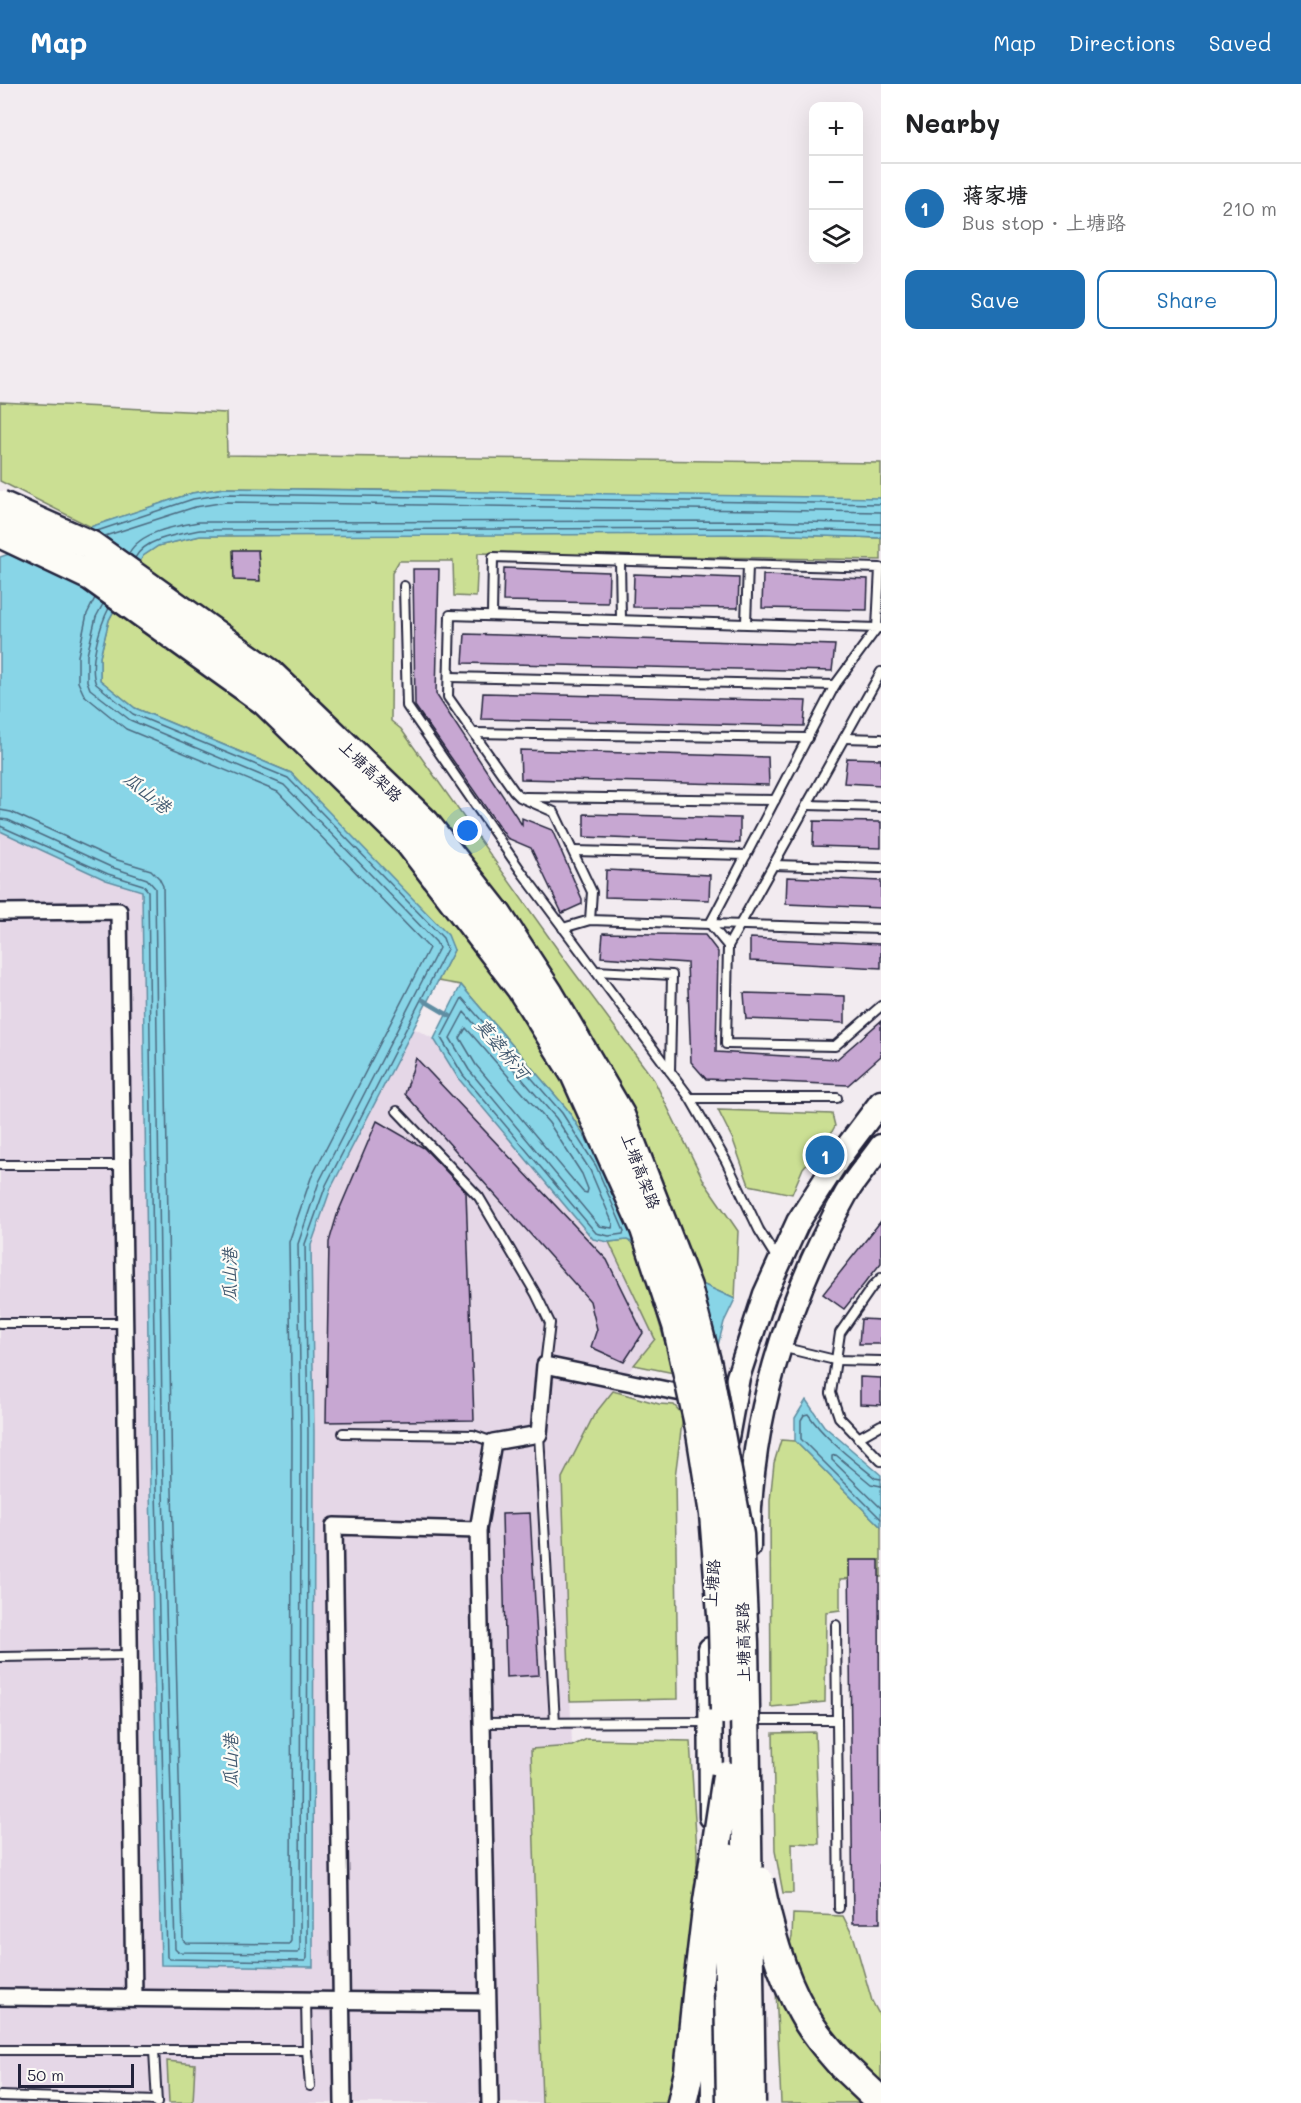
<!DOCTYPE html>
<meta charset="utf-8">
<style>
:root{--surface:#fff;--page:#f6f6f6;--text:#202124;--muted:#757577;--line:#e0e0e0;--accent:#1f6fb2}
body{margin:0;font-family:Mali,"LXGW WenKai TC",sans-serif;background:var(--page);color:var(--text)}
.controls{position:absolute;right:18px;top:18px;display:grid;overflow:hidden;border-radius:12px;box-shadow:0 6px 24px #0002}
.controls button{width:54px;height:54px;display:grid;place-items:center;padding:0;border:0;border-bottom:2px solid var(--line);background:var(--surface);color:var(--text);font:30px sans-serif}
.scale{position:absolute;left:18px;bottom:15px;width:116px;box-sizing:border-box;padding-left:6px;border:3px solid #22223b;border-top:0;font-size:16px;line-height:21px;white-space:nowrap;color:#22223b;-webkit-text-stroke:4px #fdfcf7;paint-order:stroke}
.you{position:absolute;left:468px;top:747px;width:21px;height:21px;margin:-15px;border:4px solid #fff;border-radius:50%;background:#1a73e8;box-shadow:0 0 0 9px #1a73e833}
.badge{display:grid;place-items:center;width:39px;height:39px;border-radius:50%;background:var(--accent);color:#fff;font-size:20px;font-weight:700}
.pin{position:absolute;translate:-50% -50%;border:3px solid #fff;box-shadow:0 2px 6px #0006}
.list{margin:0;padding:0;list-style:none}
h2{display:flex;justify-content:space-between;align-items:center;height:78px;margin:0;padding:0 24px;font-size:26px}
h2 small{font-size:20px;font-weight:400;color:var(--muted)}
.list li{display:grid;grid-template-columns:39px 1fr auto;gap:18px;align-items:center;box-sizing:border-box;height:90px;padding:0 24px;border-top:2px solid var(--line)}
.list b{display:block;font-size:22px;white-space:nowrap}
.list p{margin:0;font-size:20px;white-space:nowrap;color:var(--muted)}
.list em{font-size:20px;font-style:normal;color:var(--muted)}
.actions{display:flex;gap:12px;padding:18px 24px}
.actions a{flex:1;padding:14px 0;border:2px solid var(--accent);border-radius:12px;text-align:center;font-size:21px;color:var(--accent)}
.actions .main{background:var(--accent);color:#fff}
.icon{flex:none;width:33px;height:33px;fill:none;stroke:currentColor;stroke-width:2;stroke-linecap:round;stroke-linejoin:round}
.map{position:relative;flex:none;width:881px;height:2019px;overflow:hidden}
header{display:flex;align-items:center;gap:36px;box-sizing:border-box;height:84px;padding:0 30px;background:var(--accent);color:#fff}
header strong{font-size:28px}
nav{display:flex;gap:33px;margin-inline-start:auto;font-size:21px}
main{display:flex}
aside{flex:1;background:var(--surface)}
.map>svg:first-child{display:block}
.built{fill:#e5d7e7}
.green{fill:#cbdf93;stroke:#768067;stroke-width:1.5}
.water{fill:#88d5e7;stroke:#5f8da2;stroke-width:1.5}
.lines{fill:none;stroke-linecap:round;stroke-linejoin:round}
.shore{stroke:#4b6a80;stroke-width:1.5}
.stream{stroke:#5f8da2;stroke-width:4.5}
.building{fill:#c7a7d2;stroke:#22223b;stroke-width:1.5}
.lane-casing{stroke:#22223b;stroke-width:12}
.street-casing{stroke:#22223b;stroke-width:20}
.secondary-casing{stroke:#22223b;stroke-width:27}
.highway-casing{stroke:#22223b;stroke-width:33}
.lane{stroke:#fdfcf7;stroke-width:8}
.street{stroke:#fdfcf7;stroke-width:15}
.secondary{stroke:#fdfcf7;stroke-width:22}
.highway{stroke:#fdfcf7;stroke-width:28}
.highway-bridge-casing{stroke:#22223b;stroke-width:33;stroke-linecap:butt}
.highway-bridge{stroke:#fdfcf7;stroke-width:28}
.labels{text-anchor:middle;stroke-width:4.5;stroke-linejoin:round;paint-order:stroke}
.street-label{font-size:16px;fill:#22223b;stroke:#fdfcf7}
.water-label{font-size:18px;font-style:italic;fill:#41586f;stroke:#fdfcf7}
</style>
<header>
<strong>Map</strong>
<nav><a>Map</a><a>Directions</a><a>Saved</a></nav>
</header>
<main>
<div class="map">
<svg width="881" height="2019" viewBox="0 0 881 2019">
<rect width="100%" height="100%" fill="#f2ebf0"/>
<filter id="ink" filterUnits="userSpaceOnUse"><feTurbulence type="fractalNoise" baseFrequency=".0167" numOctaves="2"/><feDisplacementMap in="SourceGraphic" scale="12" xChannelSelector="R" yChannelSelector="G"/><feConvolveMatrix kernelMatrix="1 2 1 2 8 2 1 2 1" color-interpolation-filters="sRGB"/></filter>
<g filter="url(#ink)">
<path class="built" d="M0 747 106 796 142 807 150 1406 313 1882 314 1348 311 1161 331 1104 413 944 434 955 458 994 593 1155 609 1158 655 1255 594 1331 562 1394 572 1662 531 1665 542 2019H0Z"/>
<g class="green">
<path d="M0 318 226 329 227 371 881 379V418L382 406 225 404 192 409 91 443 0 397Z"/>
<path d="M414 450H764L881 454V476L478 469 476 513 454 512 453 477H399L392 489 391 637 401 645 568 880 654 996 705 1099 738 1147 735 1215 702 1200 602 1080 567 1025 461 901 438 897 454 866 291 689 135 624 100 596V573L109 536 143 472 158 462 200 452Z"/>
<path d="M718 1026 832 1030 835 1042 828 1055 803 1084 792 1110 749 1101 733 1056Z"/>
<path d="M627 1156 636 1160 674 1289 634 1281 655 1255 609 1158Z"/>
<path d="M613 1307 659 1320 674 1321 683 1331 675 1393 678 1615 570 1617 562 1394 594 1331Z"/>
<path d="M781 1356 795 1357 881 1443V1493L840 1495V1526L826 1528 825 1618 771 1623 770 1417 774 1379Z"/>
<path d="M815 1648 819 1760 792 1759 793 1809H783L775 1767 773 1649Z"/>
<path d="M587 1655 690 1657 697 1767 698 2019H542L531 1665 572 1662Z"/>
<path d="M793 1830 843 1832 854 1854 872 1917 881 1934V2019H781L776 1905 792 1853Z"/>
<path d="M167 1977 195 1980 193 2019H169Z"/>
</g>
<g class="water">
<path d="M225 404 881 414V454L764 450 200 452 158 462 143 472 109 536 100 573V596L135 624 291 689 448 851 454 866 331 1104 311 1161 314 1348 313 1883 161 1881 150 1406 142 807 106 796 0 747V473L192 409Z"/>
<path d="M461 901 567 1025 602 1080 636 1160 627 1156 609 1158 593 1155 458 994 434 955Z"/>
<path d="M702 1200 735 1215 724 1238 717 1265Z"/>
<path d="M806 1316 824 1342 881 1391V1443L795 1357V1334Z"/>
</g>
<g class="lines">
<g class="shore">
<path d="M97 447 193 415 225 410 881 420"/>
<path d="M105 452 195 423 226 418 881 428"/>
<path d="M129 469C141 447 177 442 199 438L764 437 881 440"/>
<path d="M135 474C145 454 180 450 200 446L764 444 881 448"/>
<path d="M0 726 11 728 114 775 151 786 159 794 163 802 172 1405 183 1856 186 1859 289 1860 291 1857 292 1348 289 1158 311 1094 429 864 278 708 126 645 84 611 78 598V572L87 530 95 514"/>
<path d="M0 735 8 736 111 783 147 795 155 804 163 1406 175 1865 178 1868 298 1869 300 1866 301 1348 298 1160 319 1098 439 864 436 858 284 701 130 636 90 605 87 597V571L96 533 103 520"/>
<path d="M0 742 108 790 143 801 148 807 156 1406 167 1873 170 1875 305 1877 307 1874 308 1348 305 1160 326 1101 447 865 443 854 288 694 133 630 96 600C88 582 100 541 109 524"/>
<path d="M462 914 562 1029 596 1082 624 1147 623 1150 609 1152 596 1149 463 991 441 954Z"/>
<path d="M464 928 556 1034 590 1086 613 1140 612 1144 599 1142 469 986 450 954Z"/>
<path d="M466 944 549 1039 582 1090 588 1105 587 1109 583 1108 476 981 460 954Z"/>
<path d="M881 1395 875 1394C851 1374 826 1356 808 1330L804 1331 801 1336V1355L881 1435"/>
<path d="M881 1402 871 1400 836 1371 832 1372V1376L881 1424"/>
</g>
<path class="stream" d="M423 916 450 932"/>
</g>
<g class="building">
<path d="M233 466H258L260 497 234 496Z"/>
<path d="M504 484 609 488 608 519 503 517Z"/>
<path d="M413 485H439L436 610 522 741V734L552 746 582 815V820L562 829 531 764 507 754 415 622Z"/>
<path d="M634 490 739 494 738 524 633 523Z"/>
<path d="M763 491 868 495 867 526 762 524Z"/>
<path d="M465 550 835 561 832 587 463 579Z"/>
<path d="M483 609 806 617 804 642 481 635Z"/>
<path d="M520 666 768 673 769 701 521 695Z"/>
<path d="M847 674 881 675V701L844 699Z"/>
<path d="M584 730 740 734V759L584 753Z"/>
<path d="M814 737 881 738V764L813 762Z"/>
<path d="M606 786 710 791 709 816 605 813Z"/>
<path d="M787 793 881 797V824L786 820Z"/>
<path d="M603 849 705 851 718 868 716 968 837 975 881 937V972L848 1001 706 995 691 978 687 879 601 873Z"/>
<path d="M750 854 881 860V884L750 877Z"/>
<path d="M744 909 845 912V939L746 935Z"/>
<path d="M416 974 607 1176 643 1249 624 1278 591 1263 597 1245 590 1217 405 1010Z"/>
<path d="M377 1037 424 1064 466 1108 474 1336 326 1338 329 1158 337 1131Z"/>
<path d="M881 1137V1179L844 1225 823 1210Z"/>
<path d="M861 1235 881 1236V1260H859Z"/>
<path d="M860 1293 881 1294V1321L860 1320Z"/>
<path d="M530 1429 539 1591 506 1593 502 1430Z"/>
<path d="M849 1476H879L880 1839H853Z"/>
</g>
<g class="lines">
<defs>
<g id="lane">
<path d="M620 477 621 535"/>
<path d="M404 502 407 622 521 787 690 1014 726 1077 759 1146 777 1175"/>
<path d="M492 532 493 473 880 484 877 544H880"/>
<path d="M746 539 748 481"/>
<path d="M449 593 835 601"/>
<path d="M474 649 808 654"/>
<path d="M844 654 881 655"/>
<path d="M525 713 775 716"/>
<path d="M807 721 881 723"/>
<path d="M573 767 746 771"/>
<path d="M773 781 881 784"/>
<path d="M710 840 728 862 726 960 835 962 881 922"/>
<path d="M710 840 881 845"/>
<path d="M563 844 590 836 710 840 835 601 877 544 450 531 448 613 514 707 520 713 554 728 592 808 590 836"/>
<path d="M728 862 881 588"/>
<path d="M596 887 672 891 670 987"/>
<path d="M690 1014H837"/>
<path d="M397 1027 479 1113 536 1210 550 1239 545 1281"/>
<path d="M0 1081H122"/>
<path d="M881 1194 872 1203 840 1249 831 1309 839 1333 881 1377"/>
<path d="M0 1239H124"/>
<path d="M781 1263 835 1276 881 1277"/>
<path d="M343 1349 473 1351 493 1358"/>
<path d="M539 1350 555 1639"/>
<path d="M858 1354 881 1341"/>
<path d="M836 1541 839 1824"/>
<path d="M0 1573 129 1571"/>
<path d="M751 1636H837"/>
<path d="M482 1639 708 1638"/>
<path d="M0 1966H307L306 1916"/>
<path d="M154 1966 157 2019"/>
<path d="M307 1966 310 2002"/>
<path d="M0 2012 157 2017"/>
</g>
<g id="street">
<path d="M0 828 119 827 134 1914"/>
<path d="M0 1913 487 1918"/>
<path d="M343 2019 334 1442 478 1446"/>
<path d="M490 2019 478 1446 493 1358 539 1350 545 1281 696 1312"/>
</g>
<g id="secondary">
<path d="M726 1359 738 1293 765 1210 798 1138 841 1071 881 1018"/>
<path d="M749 1463C748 1340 786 1217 846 1110 856 1093 870 1078 881 1062"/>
<path d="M710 1565 711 1733"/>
<path d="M712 1874 713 2019"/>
</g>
<g id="highway">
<path d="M842 1981 881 2018"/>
<path d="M682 2019 689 1988 698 1901"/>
</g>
</defs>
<use href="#lane" class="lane-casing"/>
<use href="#street" class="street-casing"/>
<use href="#secondary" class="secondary-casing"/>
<use href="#highway" class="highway-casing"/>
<use href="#lane" class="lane"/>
<use href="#street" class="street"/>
<use href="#secondary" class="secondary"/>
<use href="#highway" class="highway"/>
<defs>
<g id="highway-bridge">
<path d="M0 421 90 461 269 589 425 739 498 832 549 910 620 1031 687 1203 707 1281 739 1451 744 1559 751 2019"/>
<path d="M0 449 91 492 265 617 409 758 521 904 575 990 645 1145 677 1241 701 1349 714 1430 723 1543 725 1626"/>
<path d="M727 1774 731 2019"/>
<path d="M759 1797C768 1842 780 1889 803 1929 813 1948 828 1965 842 1981"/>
<path d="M698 1901 708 1817 727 1692"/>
</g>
</defs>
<use href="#highway-bridge" class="highway-bridge-casing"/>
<use href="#highway-bridge" class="highway-bridge"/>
</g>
</g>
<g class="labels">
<g class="street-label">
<text transform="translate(371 687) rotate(44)" y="6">上塘高架路</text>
<text transform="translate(641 1087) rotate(69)" y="6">上塘高架路</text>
<text transform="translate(712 1499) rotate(-86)" y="6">上塘路</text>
<text transform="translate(743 1558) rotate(-91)" y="6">上塘高架路</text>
</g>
<g class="water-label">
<text transform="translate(147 709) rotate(39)" y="6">瓜山港</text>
<text transform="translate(502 965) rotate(50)" y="6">莫婆桥河</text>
<text transform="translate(230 1191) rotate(-90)" y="6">瓜山港</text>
<text transform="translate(231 1677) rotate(-90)" y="6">瓜山港</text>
</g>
</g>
</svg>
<div class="controls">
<button>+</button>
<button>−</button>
<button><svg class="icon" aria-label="layers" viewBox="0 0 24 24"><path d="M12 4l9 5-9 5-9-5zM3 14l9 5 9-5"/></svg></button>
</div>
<div class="scale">50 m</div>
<div class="you"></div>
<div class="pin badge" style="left:825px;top:1071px">1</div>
</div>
<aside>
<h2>Nearby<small></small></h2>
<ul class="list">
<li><span class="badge">1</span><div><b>蒋家塘</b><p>Bus stop · 上塘路</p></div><em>210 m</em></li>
</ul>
<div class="actions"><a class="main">Save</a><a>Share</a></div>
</aside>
</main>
